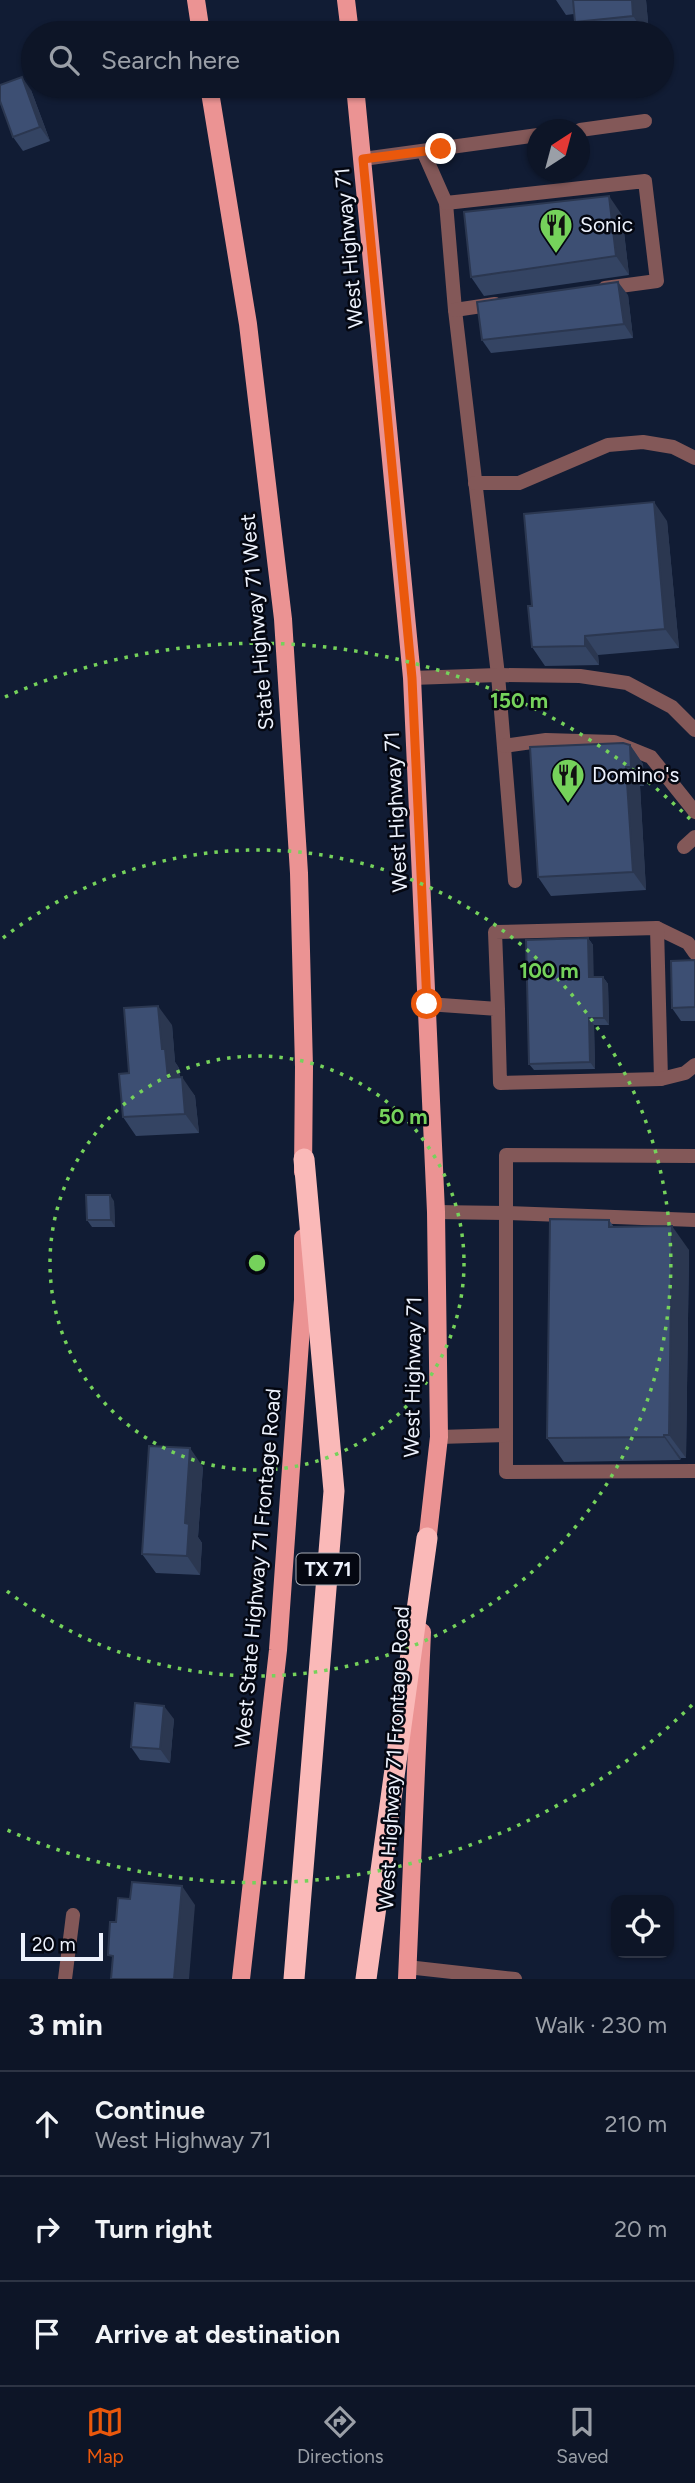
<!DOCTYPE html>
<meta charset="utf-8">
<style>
:root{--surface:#0d1527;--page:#161e2f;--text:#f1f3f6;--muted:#9a9fa7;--line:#2d3444;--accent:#ea580c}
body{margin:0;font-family:Figtree,sans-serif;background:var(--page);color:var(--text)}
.controls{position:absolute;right:21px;bottom:21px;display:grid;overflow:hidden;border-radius:14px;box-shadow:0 2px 5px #0004}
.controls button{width:63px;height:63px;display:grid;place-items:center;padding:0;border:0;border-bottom:2px solid var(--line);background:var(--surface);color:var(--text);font:35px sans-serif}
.compass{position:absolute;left:527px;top:119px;width:63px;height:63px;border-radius:50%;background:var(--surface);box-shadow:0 2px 5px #0004;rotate:36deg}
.scale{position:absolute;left:21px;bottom:18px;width:82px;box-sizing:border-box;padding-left:7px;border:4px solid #edf2fd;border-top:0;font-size:19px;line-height:24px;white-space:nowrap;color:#edf2fd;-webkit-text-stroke:5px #040711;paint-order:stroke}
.stop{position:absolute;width:21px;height:21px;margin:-16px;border:5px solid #ea580c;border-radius:50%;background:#fff}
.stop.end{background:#ea580c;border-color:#fff;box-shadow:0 2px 7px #0008}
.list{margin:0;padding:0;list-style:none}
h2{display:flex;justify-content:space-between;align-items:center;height:91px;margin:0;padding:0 28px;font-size:30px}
h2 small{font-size:23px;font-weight:400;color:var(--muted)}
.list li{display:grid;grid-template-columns:46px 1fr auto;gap:21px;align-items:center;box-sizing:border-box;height:105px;padding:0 28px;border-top:2px solid var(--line)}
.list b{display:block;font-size:26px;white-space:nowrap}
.list p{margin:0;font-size:23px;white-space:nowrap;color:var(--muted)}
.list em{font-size:23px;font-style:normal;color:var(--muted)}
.icon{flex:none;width:38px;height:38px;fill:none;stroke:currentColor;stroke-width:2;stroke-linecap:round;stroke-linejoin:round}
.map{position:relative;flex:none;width:695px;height:1979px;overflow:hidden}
.search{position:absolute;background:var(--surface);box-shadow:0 2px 5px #0004;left:21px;right:21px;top:21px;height:77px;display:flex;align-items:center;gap:18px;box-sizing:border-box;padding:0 24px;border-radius:38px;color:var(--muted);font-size:26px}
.sheet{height:406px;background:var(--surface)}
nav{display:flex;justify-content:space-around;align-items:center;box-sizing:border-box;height:98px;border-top:2px solid var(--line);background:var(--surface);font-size:19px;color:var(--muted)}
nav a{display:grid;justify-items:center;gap:4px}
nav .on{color:var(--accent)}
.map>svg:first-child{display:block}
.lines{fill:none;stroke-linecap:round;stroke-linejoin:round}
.service{stroke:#835858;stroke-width:14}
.primary{stroke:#eb9393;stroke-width:18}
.motorway{stroke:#fab9b8;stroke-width:21}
.wall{fill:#344463}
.shaded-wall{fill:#2b3750}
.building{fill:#3d4f73;stroke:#2b3750;stroke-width:2}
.route{stroke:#ea580c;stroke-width:9}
.ring{fill:none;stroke:#75d25b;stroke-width:3.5;stroke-dasharray:3.5 7}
.labels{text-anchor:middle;stroke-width:5;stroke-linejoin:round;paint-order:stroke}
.shield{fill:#040711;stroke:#a7acb6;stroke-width:2}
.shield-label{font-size:19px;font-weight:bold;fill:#edf2fd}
.poi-label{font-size:21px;fill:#edf2fd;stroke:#040711;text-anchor:start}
.street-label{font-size:21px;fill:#edf2fd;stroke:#040711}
.centre{fill:#75d25b;stroke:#040711;stroke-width:3.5}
.ring-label{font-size:21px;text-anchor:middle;font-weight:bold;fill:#75d25b;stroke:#040711;stroke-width:5;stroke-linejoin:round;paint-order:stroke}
</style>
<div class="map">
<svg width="695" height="1979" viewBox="0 0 695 1979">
<rect width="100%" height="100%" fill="#111c34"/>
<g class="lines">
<g class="service">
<path d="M580 130 645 121"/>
<path d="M423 151 446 203 455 310 498 675 515 881"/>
<path d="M363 159 538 135"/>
<path d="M446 203 645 181 657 281 605 288"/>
<path d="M455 310 495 304"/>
<path d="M475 483H519L608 445 643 442 673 447 695 458"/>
<path d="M412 678 498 675 580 676 627 683 672 707 695 730"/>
<path d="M504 746 546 740 614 742 651 757 695 812"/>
<path d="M684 847 695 837"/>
<path d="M657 928 688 943 695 953"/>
<path d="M427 1004 498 1009 495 932 657 928 661 1079 500 1083 498 1009"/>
<path d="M661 1079 685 1073 695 1065"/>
<path d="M436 1212 505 1213 695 1220"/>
<path d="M506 1435V1472L695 1471"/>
<path d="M439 1437 506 1435V1155L695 1156"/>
<path d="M407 1967 515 1979"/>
<path d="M65 1979 73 1915"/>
</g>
<g class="primary">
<path d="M196 0 201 33"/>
<path d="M346 0 350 33"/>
<path d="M209 86 248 324 283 619 299 873 304 1067 303 1172"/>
<path d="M355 86 412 678 436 1212 439 1437 426 1552"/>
<path d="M241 1979 278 1650 303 1300V1238"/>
<path d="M407 1979 422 1632"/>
</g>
<g class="motorway">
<path d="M294 1979 334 1491 304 1159"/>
<path d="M366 1979 427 1538"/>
</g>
</g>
<g class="wall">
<path d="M556 0H646L649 33H582L575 22 574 14 566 15Z"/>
<path d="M31 90 50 141 23 151 13 137Z"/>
<path d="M622 215 629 275 484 296 471 277Z"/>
<path d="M628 295 633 338 491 353 482 340Z"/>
<path d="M667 521 679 648 598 655 599 665 545 666 532 647V606Z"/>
<path d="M630 745 643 764 644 786H640L646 890 551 896 538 877Z"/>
<path d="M588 938 593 945V977H603L608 984 609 1025H594L595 1069 534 1070 529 1064Z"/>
<path d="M695 960V1021H681L672 1008Z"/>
<path d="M172 1025 175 1062 179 1068 180 1077 195 1096 199 1133 136 1136 123 1117 129 1073Z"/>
<path d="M114 1201 115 1227H92L87 1220Z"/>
<path d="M609 1220 614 1227 689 1250 686 1458H681L680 1460 564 1462 547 1438Z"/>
<path d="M203 1467 198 1537 202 1543 200 1575 156 1573 142 1554Z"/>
<path d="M174 1719 170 1763 140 1760 131 1747Z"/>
</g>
<g class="shaded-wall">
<path d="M632 0H646L649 33H645L633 16Z"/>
<path d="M22 77 31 90 50 141 40 127Z"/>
<path d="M609 196 622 215 629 275 616 256Z"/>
<path d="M618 282 628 295 633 338 624 324Z"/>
<path d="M654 502 667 521 679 648 665 629Z"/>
<path d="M585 636 598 655 599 665 585 646Z"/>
<path d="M630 745 643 764 644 786 631 767Z"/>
<path d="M626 767 640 786 646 890 633 872Z"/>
<path d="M588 938 593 945 594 984 589 977Z"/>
<path d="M603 977 608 984 609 1025 604 1018Z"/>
<path d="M158 1006 172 1025 175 1062 179 1068 181 1097 168 1078 162 1049Z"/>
<path d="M589 1018 594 1025 595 1069 590 1062Z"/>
<path d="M182 1077 195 1096 199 1133 185 1114Z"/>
<path d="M110 1195 114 1201 115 1227 111 1220Z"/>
<path d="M672 1226 689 1250 686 1458 669 1435Z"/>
<path d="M664 1435 681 1458 680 1460 664 1437Z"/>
<path d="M190 1448 203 1467 198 1537 202 1543 200 1575 187 1556 185 1523Z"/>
<path d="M164 1706 174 1719 170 1763 160 1749Z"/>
<path d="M182 1886 195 1905 189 1979H174Z"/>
</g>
<g class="building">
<path d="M573 0H632L633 16 575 22Z"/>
<path d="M22 77 40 127 13 137 0 101V85Z"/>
<path d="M609 196 616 256 471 277 464 212Z"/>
<path d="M618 282 624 324 482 340 477 302Z"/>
<path d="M654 502 665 629 585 636V646L532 647 528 606H532L524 514Z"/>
<path d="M623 743 630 745 631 767H626L633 872 538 877 530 747Z"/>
<path d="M588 938 589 977H603L604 1018H589L590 1062 529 1064 526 940Z"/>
<path d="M695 960V1007L672 1008 671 961Z"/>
<path d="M158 1006 162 1049H165L168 1078 182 1077 185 1114 123 1117 119 1074 129 1073 124 1008Z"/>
<path d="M86 1195H110L111 1220H87Z"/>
<path d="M550 1219 609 1220V1227L672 1226 669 1435H664V1437L547 1438Z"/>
<path d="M149 1446 190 1448 185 1523 189 1524 187 1556 142 1554Z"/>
<path d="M135 1703 164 1706 160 1749 131 1747Z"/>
<path d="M132 1882 182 1886 174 1979H111L113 1956 108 1955 110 1922H116L118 1898 130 1899Z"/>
</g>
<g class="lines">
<path class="route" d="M427 1004 412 678 363 159 441 149"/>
</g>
<g class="ring">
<circle cx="257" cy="1263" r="207"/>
<path d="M3 938A413 413 0 1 1 3 1588"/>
<path d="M692 1705A620 620 0 0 1 5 1829M5 697A620 620 0 0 1 692 821"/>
</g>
<defs>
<symbol id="restaurant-pin" viewBox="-11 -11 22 30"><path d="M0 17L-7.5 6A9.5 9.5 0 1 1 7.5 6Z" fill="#75d25b" stroke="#040711"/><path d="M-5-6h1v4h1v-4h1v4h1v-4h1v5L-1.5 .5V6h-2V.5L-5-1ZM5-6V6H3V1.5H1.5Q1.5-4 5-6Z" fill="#111"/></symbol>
</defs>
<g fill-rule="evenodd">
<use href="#restaurant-pin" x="537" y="206" width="38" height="52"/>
<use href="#restaurant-pin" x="549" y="756" width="38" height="52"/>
</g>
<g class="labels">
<rect class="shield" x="296.5" y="1553.5" width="63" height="31" rx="5"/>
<g class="shield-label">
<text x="328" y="1576">TX 71</text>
</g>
<g class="poi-label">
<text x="580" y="232">Sonic</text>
<text x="592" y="782">Domino's</text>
</g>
<g class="street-label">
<text transform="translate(349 248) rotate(-95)" y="7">West Highway 71</text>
<text transform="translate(257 622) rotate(-95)" y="7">State Highway 71 West</text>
<text transform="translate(396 812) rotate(-93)" y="7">West Highway 71</text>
<text transform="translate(413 1377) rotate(-89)" y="7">West Highway 71</text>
<text transform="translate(258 1568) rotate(-85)" y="7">West State Highway 71 Frontage Road</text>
<text transform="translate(394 1758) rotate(-87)" y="7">West Highway 71 Frontage Road</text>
</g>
</g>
<circle cx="257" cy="1263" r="10" class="centre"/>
<g class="ring-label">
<text x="519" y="708">150 m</text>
<text x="549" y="978">100 m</text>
<text x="403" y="1124">50 m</text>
</g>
</svg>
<div class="controls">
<button><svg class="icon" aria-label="locate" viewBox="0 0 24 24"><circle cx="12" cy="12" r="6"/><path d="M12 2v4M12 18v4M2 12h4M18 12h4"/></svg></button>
</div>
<svg class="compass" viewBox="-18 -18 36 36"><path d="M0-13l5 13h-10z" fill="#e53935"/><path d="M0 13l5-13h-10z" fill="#9a9fa7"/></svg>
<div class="scale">20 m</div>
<div class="stop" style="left:427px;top:1004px"></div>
<div class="stop end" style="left:441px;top:149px"></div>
<div class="search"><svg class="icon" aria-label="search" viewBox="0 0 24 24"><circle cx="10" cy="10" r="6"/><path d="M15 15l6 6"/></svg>Search here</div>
</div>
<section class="sheet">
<h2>3 min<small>Walk · 230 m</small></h2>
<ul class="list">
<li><svg class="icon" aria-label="ahead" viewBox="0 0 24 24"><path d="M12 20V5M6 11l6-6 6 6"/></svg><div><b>Continue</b><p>West Highway 71</p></div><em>210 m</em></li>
<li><svg class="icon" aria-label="right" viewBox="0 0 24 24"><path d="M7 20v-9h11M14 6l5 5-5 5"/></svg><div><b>Turn right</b></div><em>20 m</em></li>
<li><svg class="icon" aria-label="arrive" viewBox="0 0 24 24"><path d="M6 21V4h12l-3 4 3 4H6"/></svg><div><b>Arrive at destination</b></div></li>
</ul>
</section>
<nav>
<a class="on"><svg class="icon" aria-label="map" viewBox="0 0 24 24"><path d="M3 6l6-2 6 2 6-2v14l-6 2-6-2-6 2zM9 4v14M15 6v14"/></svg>Map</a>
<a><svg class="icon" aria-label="directions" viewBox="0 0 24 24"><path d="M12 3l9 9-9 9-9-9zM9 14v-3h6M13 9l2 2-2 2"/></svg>Directions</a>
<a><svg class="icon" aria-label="saved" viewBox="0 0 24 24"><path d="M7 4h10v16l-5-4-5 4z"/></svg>Saved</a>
</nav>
